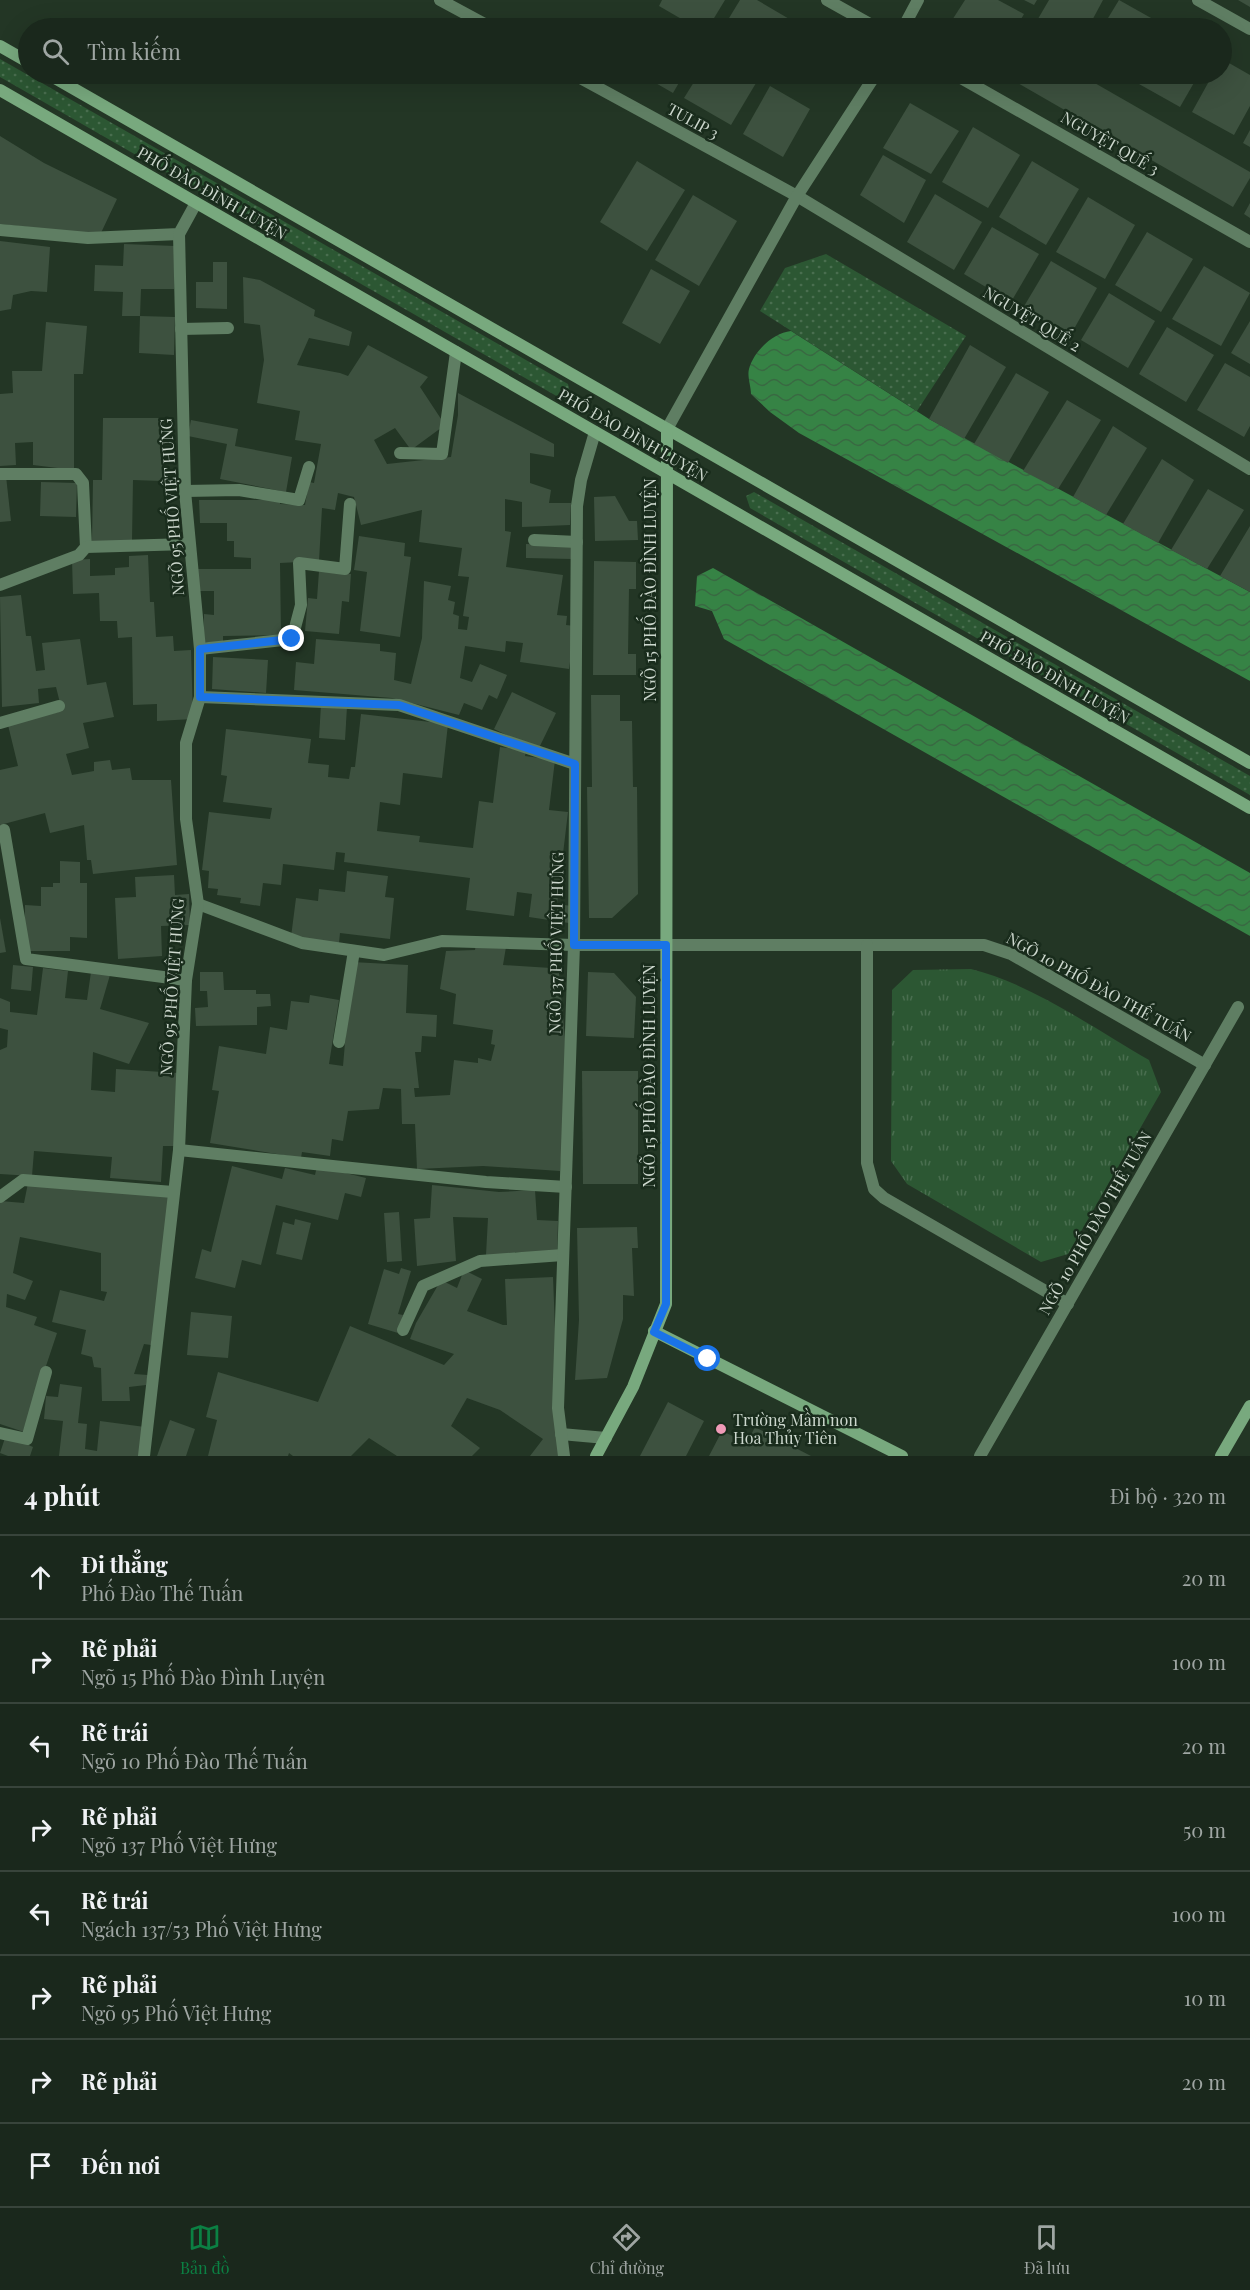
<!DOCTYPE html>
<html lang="vi">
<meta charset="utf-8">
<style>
:root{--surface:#1a281c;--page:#233025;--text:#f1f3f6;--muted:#9fa6a3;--line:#38443b;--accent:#0b8043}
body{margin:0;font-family:"Playfair Display",serif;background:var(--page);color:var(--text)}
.stop{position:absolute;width:18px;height:18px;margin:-14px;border:4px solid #1a73e8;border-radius:50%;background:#fff}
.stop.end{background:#1a73e8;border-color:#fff;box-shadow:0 2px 6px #0008}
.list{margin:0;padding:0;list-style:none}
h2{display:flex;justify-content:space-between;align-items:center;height:78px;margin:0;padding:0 24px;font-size:26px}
h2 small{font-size:20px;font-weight:400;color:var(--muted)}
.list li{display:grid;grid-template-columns:39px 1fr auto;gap:18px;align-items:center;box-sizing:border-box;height:84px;padding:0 24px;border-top:2px solid var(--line)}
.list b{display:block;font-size:22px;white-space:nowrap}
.list p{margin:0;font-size:20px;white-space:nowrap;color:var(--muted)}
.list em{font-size:20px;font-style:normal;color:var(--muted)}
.icon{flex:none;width:33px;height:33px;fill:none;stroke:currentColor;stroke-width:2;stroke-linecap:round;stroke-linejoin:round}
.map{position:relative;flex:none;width:1250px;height:1456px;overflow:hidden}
.search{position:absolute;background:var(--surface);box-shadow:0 6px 24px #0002;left:18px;right:18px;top:18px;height:66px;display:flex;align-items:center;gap:15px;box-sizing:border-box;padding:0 21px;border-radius:33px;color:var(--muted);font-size:22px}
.sheet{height:750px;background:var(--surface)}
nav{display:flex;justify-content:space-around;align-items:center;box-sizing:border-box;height:84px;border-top:2px solid var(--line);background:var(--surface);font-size:16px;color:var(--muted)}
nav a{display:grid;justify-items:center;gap:3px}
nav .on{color:var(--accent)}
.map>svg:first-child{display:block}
.grass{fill:url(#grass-dots)}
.park{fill:url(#park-tufts)}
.water{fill:url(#water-waves)}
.building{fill:#3d513f}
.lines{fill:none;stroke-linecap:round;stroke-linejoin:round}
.lane{stroke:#5f7e63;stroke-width:12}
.street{stroke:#5f7e63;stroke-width:12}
.secondary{stroke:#78a97e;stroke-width:12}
.route{stroke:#1a73e8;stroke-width:8}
.poi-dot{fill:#ef9ab7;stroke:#192c1c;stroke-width:2}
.labels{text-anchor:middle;stroke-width:5;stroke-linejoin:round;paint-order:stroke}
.street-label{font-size:16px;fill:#cdd8ce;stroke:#192c1c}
.poi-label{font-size:16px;fill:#cdd8ce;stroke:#192c1c;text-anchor:start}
</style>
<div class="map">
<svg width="1250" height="1456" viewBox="0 0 1250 1456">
<defs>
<pattern id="grass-dots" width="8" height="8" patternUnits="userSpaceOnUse" patternTransform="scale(1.5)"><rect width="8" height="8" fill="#2c5733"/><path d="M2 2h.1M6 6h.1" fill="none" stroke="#496e4f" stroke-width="1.8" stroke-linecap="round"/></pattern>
<pattern id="park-tufts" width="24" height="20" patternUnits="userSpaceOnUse" patternTransform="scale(1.5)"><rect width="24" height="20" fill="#2c5733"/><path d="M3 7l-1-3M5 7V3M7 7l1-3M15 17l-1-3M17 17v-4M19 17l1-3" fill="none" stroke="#496e4f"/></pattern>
<pattern id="water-waves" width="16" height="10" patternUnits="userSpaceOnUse" patternTransform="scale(1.5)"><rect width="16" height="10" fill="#368345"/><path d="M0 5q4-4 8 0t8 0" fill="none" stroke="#396942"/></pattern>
</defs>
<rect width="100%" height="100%" fill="#233625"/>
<g class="grass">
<path d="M0 59 568 384 571 396 566 400 560 398 0 77Z"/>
<path d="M826 254 966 336 917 411 760 311 785 268Z"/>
<path d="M754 492 1250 776V795L750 508 746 496Z"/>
</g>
<path class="park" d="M971 969C1030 983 1095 1029 1149 1060L1161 1092 1068 1254 1041 1262 907 1184 891 1161 892 990 913 970Z"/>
<g class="water">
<path d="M791 331 929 419 1250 592V681L799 433 770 412 751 394C751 387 747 376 749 369 754 351 773 333 791 331Z"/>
<path d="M713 568 1250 873V936L724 639 712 611 695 606 697 576Z"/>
</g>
<g class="building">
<path d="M662 0H725L708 28H697L659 6Z"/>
<path d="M740 0H757L791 20 786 28H723Z"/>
<path d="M965 0H998L1024 14 1016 28H947Z"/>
<path d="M1024 0H1037L1034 5Z"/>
<path d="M1049 0H1103L1088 28H1043L1035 24Z"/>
<path d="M1119 0 1160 23 1157 28H1102Z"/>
<path d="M1238 0H1250V7Z"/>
<path d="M654 18 671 28H648Z"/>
<path d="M1222 59 1250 75V106L1234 135 1192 112 1213 74H1222Z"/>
<path d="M640 74H684L673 93Z"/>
<path d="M699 74H751L759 78 731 125 684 98Z"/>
<path d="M1002 74H1079L1250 172V178L1233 207Z"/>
<path d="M1144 74H1199L1180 107 1139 84Z"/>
<path d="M770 86 810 109 783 157 743 134Z"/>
<path d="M910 103 959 131 931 174 883 148Z"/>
<path d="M973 127 1020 155 988 208 942 182Z"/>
<path d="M1250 130V147L1243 143Z"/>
<path d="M0 136 44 163 117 199 100 235 0 224Z"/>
<path d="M883 155 926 180 904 223 860 195Z"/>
<path d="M637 161 685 190 647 251 600 222Z"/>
<path d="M1032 161 1079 189 1046 245 999 217Z"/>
<path d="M935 194 982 222 954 270 907 242Z"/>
<path d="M693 195 737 221 699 286 655 260Z"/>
<path d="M1088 197 1135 225 1105 279 1056 252Z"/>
<path d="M1250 203V218L1244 214Z"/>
<path d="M992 227 1039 254 1011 302 964 274Z"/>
<path d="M1147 232 1193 259 1161 312 1115 285Z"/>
<path d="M0 241 50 247 47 292 31 291 13 295 11 309 0 311Z"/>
<path d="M124 244 175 246 174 289H141L140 316H122L123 292 94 291 95 265 123 266Z"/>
<path d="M1051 261 1097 288 1070 336 1023 308Z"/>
<path d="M213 262H227V309L196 308V282H213Z"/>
<path d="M1204 266 1250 293 1221 346 1172 319Z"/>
<path d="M651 269 690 291 660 344 622 323Z"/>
<path d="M243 277 260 280 315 310 314 316 352 332 349 346 309 338 297 365 340 373 348 376 368 345 428 377 420 387 445 425 411 450 395 428 374 440 387 464 451 457 458 415V393L554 444V457L530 453V483L551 490 549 503H571L570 525 522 527V502L505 499V531L511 532 506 567 563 575 557 615 567 616 566 625 575 626 569 669 520 662 523 643 506 641 505 652 465 646 460 678 472 682 480 664 507 675 497 699 489 695 482 710 464 703 459 715 392 698 294 690 296 662 314 664 316 639 380 644V651L396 653 394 680 411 684 422 638 424 581 451 586 448 600 455 602 453 614 459 616 458 629 467 630 469 617 463 616 469 577 458 576 462 548 419 542 422 510 361 525 354 497 338 493 335 510 322 508 319 561 280 563 281 635 223 636V642H204V614L214 615V591H199L198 569H251V558L234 557V541H227V523H200L199 500H280V504L305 505 309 482 314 483 321 444 295 440 300 411 257 403 264 360 260 325 244 323Z"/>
<path d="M1109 293 1155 321 1128 368 1081 340Z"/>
<path d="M140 316 175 317 174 355 139 353Z"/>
<path d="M1250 321V364L1231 353Z"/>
<path d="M46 322 87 326 83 374H74V470L33 465V442L15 443 16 465 0 466V394L13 393 12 371H42Z"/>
<path d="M1167 327 1214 355 1186 402 1139 374Z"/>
<path d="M970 345 1006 367 964 439 929 419Z"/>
<path d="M1225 363 1250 377V426L1244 437 1197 410Z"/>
<path d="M1016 373 1049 392 1008 463 974 444Z"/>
<path d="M1067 400 1101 420 1058 489 1023 471Z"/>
<path d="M103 418H163L162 481 133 480 132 541H92L93 480H102Z"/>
<path d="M191 420 238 429 235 446 292 457 286 492 220 479 227 444 188 436Z"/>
<path d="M1113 426 1147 448 1106 515 1073 497Z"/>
<path d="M1162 459 1194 480 1158 543 1123 524Z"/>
<path d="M0 476H6L11 521 0 522Z"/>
<path d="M41 482 77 483 76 517 40 516Z"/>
<path d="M1208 489 1244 510 1207 569 1171 550Z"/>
<path d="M615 496 629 521H637L638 540 595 541 594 497Z"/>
<path d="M1250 526V592L1220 576Z"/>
<path d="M359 536 405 543 404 556 411 557 400 637 360 631 367 572 354 570Z"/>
<path d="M526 544 572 545V559L526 558Z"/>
<path d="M148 555 150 602H154L156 637 173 636 174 651 191 650 193 719 157 721V704L133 705 132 637 118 638 117 621H100L99 593 73 594 72 560 90 559V576L115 575V568L129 567V556Z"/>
<path d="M594 561 636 562V589H629L628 654H636V675H593Z"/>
<path d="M319 571 351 574 349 602 342 601 339 634 305 631 308 598 317 599Z"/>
<path d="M21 595 26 636H31L36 671 45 670 42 643 80 639 87 685 106 682 114 717 83 723 89 748 66 754 72 775 94 771V762L110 760 112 770 130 768 132 780H171L177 865 93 874 91 860H87L84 825 50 833 45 813 0 825V770L18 766 8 725 62 711 56 687 38 689 39 703 2 707 0 597Z"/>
<path d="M213 657 268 660 266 693 212 689Z"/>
<path d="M512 692 556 713 538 750 494 729Z"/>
<path d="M591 695H620V721H632L633 787H637L638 894 612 918H589L587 787H592Z"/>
<path d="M321 705 347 707 345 740 319 738Z"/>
<path d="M361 714 448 724 442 778 403 773 400 805 380 802 377 831 420 836 419 842 473 848 479 801 493 803 500 747 526 750 525 756 555 760 549 810 568 812 557 904 572 906 569 923 529 917 532 894 517 892 514 916 466 910 470 878 344 862 345 853 336 852 334 870 283 864 281 885 263 883 260 906 240 903 241 898 217 895 218 889 208 888 209 871 202 870 209 812 270 819 272 808 223 802 227 776 221 775 226 729 311 739 308 763 329 765 328 777 349 779 351 767H355Z"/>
<path d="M60 861 80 862V883H87V938L70 937V951H25V905L41 906V887H53V883H60Z"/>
<path d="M347 871 388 876 385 897 394 898 390 939 340 933 339 943 291 937 296 898 318 901 319 889 345 892Z"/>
<path d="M174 875 175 895 189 894 190 925 161 926 162 956 118 959 115 898 136 897 135 877Z"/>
<path d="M0 918 6 952 0 953Z"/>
<path d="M476 943 506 947 503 965 551 968 552 972 559 973 568 1071 560 1171 483 1166 417 1169 415 1124H402L401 1089 383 1088 379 1109 348 1111 343 1141 332 1139 330 1156 302 1152 301 1158 210 1143 219 1091 212 1090 219 1046 266 1054 270 1027 287 1030 291 1001 309 1003 310 995 339 1000 329 1064 343 1066 352 962 408 965 406 1013 437 1015 436 1037 422 1036 421 1052H415L419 1088H414L415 1097 450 1095 454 1060 478 1063V1058L491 1061 495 1045 491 1044 493 1030 453 1024 456 994 440 989 446 951 475 950Z"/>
<path d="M13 965 33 967 31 991 11 989Z"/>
<path d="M43 968 68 971 65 998 87 1000 91 972 110 975 100 1009 149 1023 129 1064 93 1052 91 1090 115 1092 116 1069 178 1073 174 1146H163L161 1182 110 1178 112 1157 34 1151 32 1176 0 1174V1050L7 1047 8 1030 0 1028V998L10 1002V1012L37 1015Z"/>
<path d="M200 972H223L224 990H256V994H270L271 1006 257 1007V1025L196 1026 195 1008 208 1007 207 991H200Z"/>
<path d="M588 972 614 973 636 997 634 1038 586 1036Z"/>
<path d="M582 1071H638V1184H583Z"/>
<path d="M232 1166 282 1179 285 1168 315 1175 317 1166 366 1178 361 1197 345 1193 338 1220 276 1205 261 1265 242 1260 235 1288 195 1278 202 1249 211 1252Z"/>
<path d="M28 1183 171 1196 151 1345 144 1344 134 1374 148 1375 146 1385 129 1387 130 1401H102L101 1368 94 1367 92 1357 81 1354 86 1330 52 1322 60 1290 104 1301 107 1292 101 1291V1253L20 1237 13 1273 33 1281 25 1300 7 1294 6 1307 37 1317 34 1325 57 1333 24 1432 0 1424V1201L24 1203Z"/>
<path d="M432 1185 499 1192 535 1190 537 1220 558 1221 557 1254 515 1252V1256L486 1255 488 1218 453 1217 456 1261 417 1266 414 1219 430 1218Z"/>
<path d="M399 1212 402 1261 387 1262 384 1213Z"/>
<path d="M295 1219 311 1223 302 1260 276 1254 283 1222 294 1225Z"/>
<path d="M637 1227 638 1248H632L634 1296 623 1295V1319L607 1378 575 1380 579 1320 577 1228Z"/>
<path d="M401 1268 411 1271 398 1314 403 1315 398 1333 368 1324 384 1269 399 1274Z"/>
<path d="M464 1270 482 1279 467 1311 503 1325H507L505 1279 553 1277 560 1456H530L543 1439 500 1410 467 1398 451 1426 480 1448 472 1456H397L369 1438 351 1456H293L289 1453 288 1456H208L217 1420 206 1417 218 1372 318 1402 350 1326 444 1365 454 1354 410 1339 416 1323 441 1280 457 1288Z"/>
<path d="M191 1312 232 1316 228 1358 187 1355Z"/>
<path d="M60 1384 82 1387 78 1423 87 1424 85 1449 97 1451 100 1421 145 1427 142 1456H59L63 1421 44 1419 46 1396 58 1397Z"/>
<path d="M668 1402 704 1421 686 1456H640Z"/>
<path d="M170 1420 195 1429 186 1456H157Z"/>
<path d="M755 1427 811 1456H709L722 1431 747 1443Z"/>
<path d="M6 1435 33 1447 30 1456H8L0 1453Z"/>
</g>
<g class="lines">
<g class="lane">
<path d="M400 453 442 454 456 352"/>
<path d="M534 540 577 542"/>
</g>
<g class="street">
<path d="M440 0 492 28"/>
<path d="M827 0 877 28"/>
<path d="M1198 0 1250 29"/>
<path d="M903 28 918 0"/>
<path d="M573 74 797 196 1250 469"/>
<path d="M954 74 1250 242"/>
<path d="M0 230 88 238 179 234 196 203"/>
<path d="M181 329 228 328"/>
<path d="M667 429 797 196 876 74"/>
<path d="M0 474H76L83 483 86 547"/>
<path d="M185 491 239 490 299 500 309 467"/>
<path d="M0 585 79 555 86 547 188 544"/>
<path d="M200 649 292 639 301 605 299 563 345 569 350 504"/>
<path d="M200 697 399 705 575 764"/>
<path d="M0 723 59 706"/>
<path d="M4 830 26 959 186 980"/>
<path d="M198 904 302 943 384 955 442 941 574 945H984L1011 954 1205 1065"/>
<path d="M867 945V1163L874 1189 884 1198 1068 1304"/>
<path d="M339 1042 354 951"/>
<path d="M179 1150 486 1182 566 1187"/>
<path d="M0 1197 23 1180 173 1192"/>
<path d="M403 1330 423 1286 480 1261 563 1255"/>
<path d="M0 1433 27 1439 46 1372"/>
<path d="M561 1434 606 1438"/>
<path d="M144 1456 179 1150 186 980 198 904 186 819V743L200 697V649L185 491 179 234"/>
<path d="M564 1456 558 1408 574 945 577 506 581 480 595 432"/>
<path d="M980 1456 1238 1007"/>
</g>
<g class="secondary">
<path d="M0 46 28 62"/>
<path d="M48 74 1250 763"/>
<path d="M0 90 1250 808"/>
<path d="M654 1331 902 1456"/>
<path d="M596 1456 633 1387 666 1304 667 429"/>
<path d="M1221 1456 1250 1406"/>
</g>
</g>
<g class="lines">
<path class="route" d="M292 639 200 649V697L399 705 575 764 574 945H666V1304L654 1332 708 1359"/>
</g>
<circle class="poi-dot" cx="721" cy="1429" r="6"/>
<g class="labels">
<g class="street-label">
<text transform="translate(693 121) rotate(29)" y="6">TULIP 3</text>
<text transform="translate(1110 143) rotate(30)" y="6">NGUYỆT QUẾ 3</text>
<text transform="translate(212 193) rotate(30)" y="6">PHỐ ĐÀO ĐÌNH LUYỆN</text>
<text transform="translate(1032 319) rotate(31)" y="6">NGUYỆT QUẾ 2</text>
<text transform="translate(633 435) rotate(30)" y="6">PHỐ ĐÀO ĐÌNH LUYỆN</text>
<text transform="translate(172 507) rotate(-94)" y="6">NGÕ 95 PHỐ VIỆT HƯNG</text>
<text transform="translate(650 590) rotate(-90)" y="6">NGÕ 15 PHỐ ĐÀO ĐÌNH LUYỆN</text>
<text transform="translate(1055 677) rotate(30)" y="6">PHỐ ĐÀO ĐÌNH LUYỆN</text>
<text transform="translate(556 943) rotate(-89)" y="6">NGÕ 137 PHỐ VIỆT HƯNG</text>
<text transform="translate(172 987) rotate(-86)" y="6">NGÕ 95 PHỐ VIỆT HƯNG</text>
<text transform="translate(1099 987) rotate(29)" y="6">NGÕ 10 PHỐ ĐÀO THẾ TUẤN</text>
<text transform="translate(649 1076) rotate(-90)" y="6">NGÕ 15 PHỐ ĐÀO ĐÌNH LUYỆN</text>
<text transform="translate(1095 1223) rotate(-60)" y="6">NGÕ 10 PHỐ ĐÀO THẾ TUẤN</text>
</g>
<g class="poi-label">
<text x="733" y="1426">Trường Mầm non<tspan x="733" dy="18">Hoa Thủy Tiên</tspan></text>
</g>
</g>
</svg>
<div class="stop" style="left:708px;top:1359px"></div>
<div class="stop end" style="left:292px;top:639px"></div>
<div class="search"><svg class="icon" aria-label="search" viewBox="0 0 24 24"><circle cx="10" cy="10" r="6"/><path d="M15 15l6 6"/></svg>Tìm kiếm</div>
</div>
<section class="sheet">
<h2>4 phút<small>Đi bộ · 320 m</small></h2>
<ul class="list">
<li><svg class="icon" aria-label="ahead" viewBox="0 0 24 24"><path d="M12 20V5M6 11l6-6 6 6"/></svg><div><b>Đi thẳng</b><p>Phố Đào Thế Tuấn</p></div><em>20 m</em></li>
<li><svg class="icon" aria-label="right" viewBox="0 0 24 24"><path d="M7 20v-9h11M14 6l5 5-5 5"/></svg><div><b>Rẽ phải</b><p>Ngõ 15 Phố Đào Đình Luyện</p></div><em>100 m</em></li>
<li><svg class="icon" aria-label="left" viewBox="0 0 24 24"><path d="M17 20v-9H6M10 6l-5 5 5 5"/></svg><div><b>Rẽ trái</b><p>Ngõ 10 Phố Đào Thế Tuấn</p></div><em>20 m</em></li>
<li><svg class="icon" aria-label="right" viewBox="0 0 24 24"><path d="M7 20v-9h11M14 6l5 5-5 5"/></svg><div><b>Rẽ phải</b><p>Ngõ 137 Phố Việt Hưng</p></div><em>50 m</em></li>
<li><svg class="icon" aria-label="left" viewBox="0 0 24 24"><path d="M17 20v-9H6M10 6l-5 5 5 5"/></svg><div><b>Rẽ trái</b><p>Ngách 137/53 Phố Việt Hưng</p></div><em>100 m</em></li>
<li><svg class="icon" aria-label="right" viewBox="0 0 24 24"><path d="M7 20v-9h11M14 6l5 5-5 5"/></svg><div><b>Rẽ phải</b><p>Ngõ 95 Phố Việt Hưng</p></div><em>10 m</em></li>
<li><svg class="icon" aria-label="right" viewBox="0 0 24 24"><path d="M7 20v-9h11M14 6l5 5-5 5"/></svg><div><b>Rẽ phải</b></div><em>20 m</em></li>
<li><svg class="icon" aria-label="arrive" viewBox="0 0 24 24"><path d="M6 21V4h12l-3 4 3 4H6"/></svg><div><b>Đến nơi</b></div></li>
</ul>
</section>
<nav>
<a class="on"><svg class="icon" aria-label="map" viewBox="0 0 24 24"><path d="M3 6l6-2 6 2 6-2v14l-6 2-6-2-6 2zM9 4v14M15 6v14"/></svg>Bản đồ</a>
<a><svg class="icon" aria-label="directions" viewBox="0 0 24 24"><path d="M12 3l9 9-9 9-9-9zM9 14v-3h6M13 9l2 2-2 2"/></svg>Chỉ đường</a>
<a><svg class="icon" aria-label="saved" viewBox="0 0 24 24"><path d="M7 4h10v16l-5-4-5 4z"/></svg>Đã lưu</a>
</nav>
